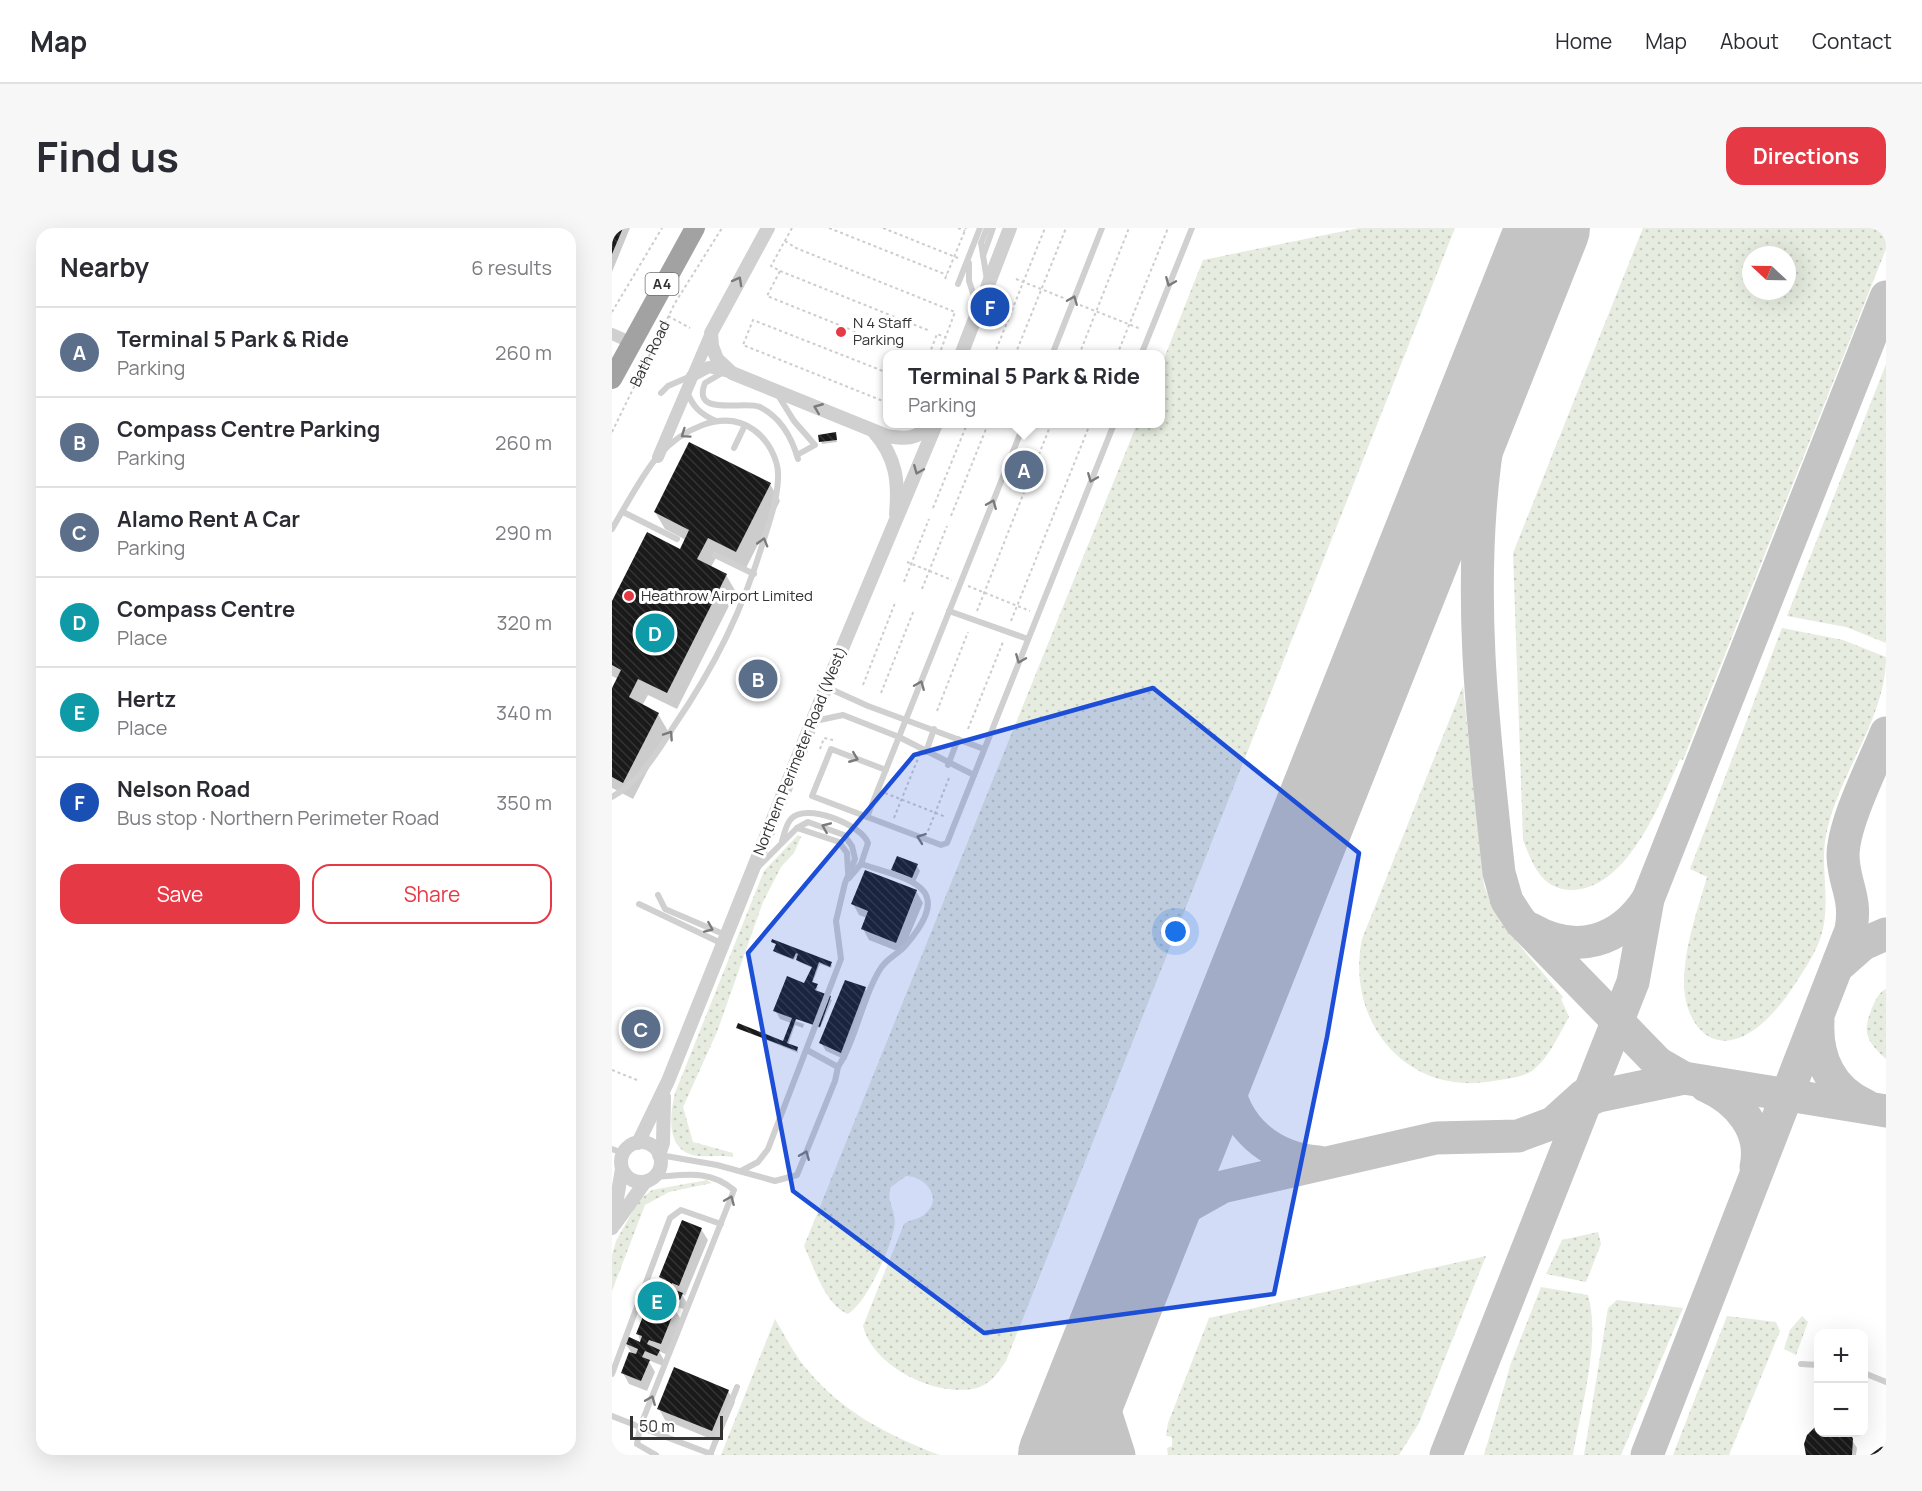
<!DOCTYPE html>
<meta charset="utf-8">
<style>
:root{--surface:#fff;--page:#f7f7f7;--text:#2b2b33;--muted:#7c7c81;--line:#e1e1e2;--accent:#e63946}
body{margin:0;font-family:Manrope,sans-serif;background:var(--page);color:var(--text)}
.controls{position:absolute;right:18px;bottom:18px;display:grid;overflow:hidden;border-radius:12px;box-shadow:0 6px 24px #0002}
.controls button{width:54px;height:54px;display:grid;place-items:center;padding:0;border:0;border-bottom:2px solid var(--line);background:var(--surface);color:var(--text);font:30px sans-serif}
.compass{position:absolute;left:1130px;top:18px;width:54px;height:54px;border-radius:50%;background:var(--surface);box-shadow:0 6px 24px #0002;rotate:292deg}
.scale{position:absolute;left:18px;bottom:15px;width:93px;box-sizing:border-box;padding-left:6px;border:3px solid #333;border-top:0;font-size:16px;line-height:21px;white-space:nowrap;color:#333;-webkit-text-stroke:4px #fff;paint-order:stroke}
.you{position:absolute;left:564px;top:704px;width:21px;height:21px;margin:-15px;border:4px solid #fff;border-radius:50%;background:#1a73e8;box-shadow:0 0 0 9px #1a73e833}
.badge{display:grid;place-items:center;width:39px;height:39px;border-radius:50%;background:var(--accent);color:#fff;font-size:20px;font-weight:700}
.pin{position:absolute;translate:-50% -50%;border:3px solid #fff;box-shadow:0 2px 6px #0006}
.popup{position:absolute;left:271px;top:122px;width:282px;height:78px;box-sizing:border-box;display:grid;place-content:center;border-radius:12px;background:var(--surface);filter:drop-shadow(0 2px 4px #0005);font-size:20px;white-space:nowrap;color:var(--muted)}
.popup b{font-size:22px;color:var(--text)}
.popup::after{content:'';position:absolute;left:50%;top:100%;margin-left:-12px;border:12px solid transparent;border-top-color:var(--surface)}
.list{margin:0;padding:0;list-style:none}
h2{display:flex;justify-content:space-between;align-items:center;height:78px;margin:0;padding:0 24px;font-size:26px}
h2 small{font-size:20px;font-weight:400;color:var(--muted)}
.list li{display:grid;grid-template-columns:39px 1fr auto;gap:18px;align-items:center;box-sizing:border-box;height:90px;padding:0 24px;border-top:2px solid var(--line)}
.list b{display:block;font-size:22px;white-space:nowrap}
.list p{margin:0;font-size:20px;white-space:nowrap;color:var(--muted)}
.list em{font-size:20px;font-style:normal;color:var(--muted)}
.actions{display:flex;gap:12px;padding:18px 24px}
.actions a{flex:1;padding:14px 0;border:2px solid var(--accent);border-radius:18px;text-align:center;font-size:21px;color:var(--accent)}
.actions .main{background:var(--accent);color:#fff}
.map{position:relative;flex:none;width:1274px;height:1227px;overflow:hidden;border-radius:18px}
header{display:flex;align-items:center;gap:36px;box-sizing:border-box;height:84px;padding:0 30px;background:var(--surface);border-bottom:2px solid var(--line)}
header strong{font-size:28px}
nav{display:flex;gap:33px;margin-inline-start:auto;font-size:21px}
.intro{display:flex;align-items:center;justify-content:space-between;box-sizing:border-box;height:144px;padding:0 36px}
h1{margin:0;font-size:42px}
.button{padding:15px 27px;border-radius:18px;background:var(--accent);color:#fff;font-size:21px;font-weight:700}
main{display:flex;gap:36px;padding:0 36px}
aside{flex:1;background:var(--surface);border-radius:18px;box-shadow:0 6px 24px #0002}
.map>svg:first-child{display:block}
.grass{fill:url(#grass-dots);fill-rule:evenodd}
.shadow{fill:#0003}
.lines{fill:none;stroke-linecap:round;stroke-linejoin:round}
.taxiway{stroke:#c4c4c4;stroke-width:33}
.runway{stroke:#c4c4c4;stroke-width:84}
.building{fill:url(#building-back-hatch)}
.path{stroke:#cdcdcd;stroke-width:2;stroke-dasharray:3 3;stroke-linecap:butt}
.service{stroke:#d0d0d0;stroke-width:6}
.minor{stroke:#d0d0d0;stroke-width:12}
.tertiary{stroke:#d0d0d0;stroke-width:14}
.trunk{stroke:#a2a2a2;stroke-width:20}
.oneway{stroke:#7a7a7a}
.marked{fill:#1d4ed8;fill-opacity:0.2;stroke:#1d4ed8;stroke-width:4.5;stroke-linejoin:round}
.poi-dot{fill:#e63946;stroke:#fff;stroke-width:2}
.labels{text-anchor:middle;stroke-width:6;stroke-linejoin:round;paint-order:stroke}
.shield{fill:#fff;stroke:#707070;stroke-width:1.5}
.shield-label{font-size:14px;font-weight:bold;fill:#333}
.poi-label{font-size:15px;fill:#333;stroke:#fff;text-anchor:start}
.street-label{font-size:15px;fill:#333;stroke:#fff}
</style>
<header>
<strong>Map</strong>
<nav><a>Home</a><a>Map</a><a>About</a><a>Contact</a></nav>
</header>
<div class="intro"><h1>Find us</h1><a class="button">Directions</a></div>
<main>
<aside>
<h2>Nearby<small>6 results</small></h2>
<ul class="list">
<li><span class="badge" style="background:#5c6f8a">A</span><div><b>Terminal 5 Park &amp; Ride</b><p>Parking</p></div><em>260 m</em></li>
<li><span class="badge" style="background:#5c6f8a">B</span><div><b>Compass Centre Parking</b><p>Parking</p></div><em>260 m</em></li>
<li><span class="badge" style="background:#5c6f8a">C</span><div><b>Alamo Rent A Car</b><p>Parking</p></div><em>290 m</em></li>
<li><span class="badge" style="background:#0f9aa8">D</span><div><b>Compass Centre</b><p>Place</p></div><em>320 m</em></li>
<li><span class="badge" style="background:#0f9aa8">E</span><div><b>Hertz</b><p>Place</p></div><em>340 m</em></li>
<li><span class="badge" style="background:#1a4fb4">F</span><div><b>Nelson Road</b><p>Bus stop · Northern Perimeter Road</p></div><em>350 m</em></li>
</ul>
<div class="actions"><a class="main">Save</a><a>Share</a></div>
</aside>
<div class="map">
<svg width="1274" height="1227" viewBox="0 0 1274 1227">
<defs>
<pattern id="grass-dots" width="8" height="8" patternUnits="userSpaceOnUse" patternTransform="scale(1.5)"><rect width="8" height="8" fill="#e6ecdf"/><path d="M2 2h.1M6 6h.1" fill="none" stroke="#c6cbc0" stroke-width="1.8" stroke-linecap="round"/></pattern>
<pattern id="building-back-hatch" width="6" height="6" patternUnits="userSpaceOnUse" patternTransform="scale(1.5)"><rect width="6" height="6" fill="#1a1a1a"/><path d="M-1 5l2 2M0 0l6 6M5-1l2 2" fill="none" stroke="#333"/></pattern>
</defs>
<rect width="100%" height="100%" fill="#fff"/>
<g class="grass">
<path d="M747 0H843L394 1133C387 1143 380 1154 368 1159 327 1172 261 1139 251 1098L292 996C298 991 306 992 313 986 332 970 313 948 294 948L279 959C273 974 286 984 282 1000 278 1022 255 1074 236 1086 213 1077 202 1039 192 1018L525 196H548L549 138 591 32Z"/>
<path d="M1031 0H1274V21L1071 532 1068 531C1048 575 1015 663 958 662 929 661 920 635 911 612L901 325ZM1139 27H1175V63H1139Z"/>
<path d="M1274 136V415L1234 399 1175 388Z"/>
<path d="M1170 400 1231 412 1274 429C1274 493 1223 549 1213 613 1209 643 1219 677 1209 708 1204 725 1191 744 1181 759 1170 776 1154 795 1137 805 1097 829 1072 792 1072 755 1072 720 1085 683 1095 649L1078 641Z"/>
<path d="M851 458 872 658 889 695 951 769 949 771 957 789C947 806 937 830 921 842 911 850 892 851 881 853 794 869 733 793 750 711Z"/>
<path d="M186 607 189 609 182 625 169 639 151 674 105 804 71 879 81 914 121 925V929C107 927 101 929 88 928 54 926 57 889 63 865L152 643Z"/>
<path d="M1274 761V831C1254 813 1250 805 1260 780 1264 771 1266 765 1274 761Z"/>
<path d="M95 952 100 955 57 964 33 977 0 1063V1027L4 1013 27 972 40 962Z"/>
<path d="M986 1004 989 1016 974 1054 934 1046 950 1012Z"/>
<path d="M874 1028 807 1195 787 1227H556L555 1220 560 1218V1209L554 1208 556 1195 597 1090Z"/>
<path d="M929 1059 976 1067C989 1113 969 1180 961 1227H872L899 1135Z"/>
<path d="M1005 1072 1071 1080 1009 1227H972L996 1080Z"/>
<path d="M1115 1088 1164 1094 1168 1103 1117 1227H1061Z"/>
<path d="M1190 1088 1196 1094 1184 1127 1172 1121 1178 1102Z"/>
<path d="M163 1091C172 1106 181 1124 192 1138 231 1185 272 1205 327 1227H109Z"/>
</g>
<g class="shadow">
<path d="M0 0H18L0 44Z"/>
<path d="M208 208H224L225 214 210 216Z"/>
<path d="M78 216 158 256 168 273 134 340 106 326 99 339 114 347 124 364 65 481 36 467 30 478 46 486 56 503 21 571 0 560V463L6 451 0 448V376L68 323 74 312 53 301 43 284Z"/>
<path d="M305 638 308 643 303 654 284 647 281 642Z"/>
<path d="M304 663 311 675 290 725 257 712 251 701 255 690 247 687 241 676Z"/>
<path d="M161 714 220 737 219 740 208 736 200 756 206 759 204 764 220 772 208 800 183 790V793L192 796 191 800 183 797 176 817 185 820 186 825 126 800 172 815 179 795 168 791 163 782 193 757 201 740 187 734 184 729 182 732 164 725 165 717Z"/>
<path d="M253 761 258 769 234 832 214 823 209 815Z"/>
<path d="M89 1001 96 1012 73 1068 70 1066 76 1077 74 1082 63 1078 57 1067H53L69 1091 55 1127 47 1123 53 1134 51 1138 36 1132 43 1144 35 1163 17 1156 11 1145 19 1124 13 1115 29 1116 26 1106 44 1071 36 1058 52 1059 49 1049Z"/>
<path d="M116 1163 123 1174 106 1214 53 1192 47 1181Z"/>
<path d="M1206 1199V1204L1240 1212 1245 1220 1244 1227H1195L1196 1208Z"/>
</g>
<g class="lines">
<g class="taxiway">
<path d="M916 51C901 110 881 171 873 233 855 372 872 507 887 645L895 673 908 693 1046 835 1072 850"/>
<path d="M919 701C964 727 1008 714 1036 671"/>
<path d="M1226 738 1251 716 1274 706"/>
<path d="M1206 793C1204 830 1219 862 1253 877"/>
<path d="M616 804C617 819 614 835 615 850 621 899 658 930 706 934"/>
<path d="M1094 858C1126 872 1152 902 1144 939"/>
<path d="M962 879 986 868 1072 850 1274 883"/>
<path d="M525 1032 555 994 569 982 610 959 824 910 906 908 941 895 972 867"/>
<path d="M488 1127 493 1183 507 1227"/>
<path d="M834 1227 1021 754 1036 671 1274 69"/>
<path d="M1035 1227 1239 702C1245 668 1232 658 1231 628 1231 595 1261 538 1274 505"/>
</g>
<path class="runway" d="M448 1227 936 0"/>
</g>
<g class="building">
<path d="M0 0H11L0 26Z"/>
<path d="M224 204 225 212 207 214 206 207Z"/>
<path d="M77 214 159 255 124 324 96 310 85 331 115 346 55 465 26 451 17 469 47 485 11 555 0 549V460L9 442 0 437V373L35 304 68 321 77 302 42 284Z"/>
<path d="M285 628 306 636 300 650 279 642Z"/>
<path d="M253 642 305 662 284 715 249 701 256 683 239 676Z"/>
<path d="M160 711 220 734 218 739 207 734 200 754 206 756 203 762 219 768 208 799 184 791 175 815 186 819 185 823 124 800 126 795 171 813 180 790 161 783 175 748 192 755 200 739 184 732 186 726 184 725 181 731 161 723 164 716 159 714Z"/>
<path d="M233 752 254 759 229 825 207 815Z"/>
<path d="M70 992 90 1000 67 1058 60 1055 58 1060 71 1065 68 1072 55 1067 52 1074 64 1079 49 1116 37 1112 35 1116 48 1122 45 1128 33 1123 30 1129 38 1132 29 1153 9 1145 17 1124 24 1126 26 1121 12 1115 15 1108 28 1114 30 1108 24 1106 39 1068 46 1070 49 1064 35 1058 37 1052 51 1057 54 1052 47 1049Z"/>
<path d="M62 1139 117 1162 100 1203 45 1181Z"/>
<path d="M1206 1196V1204H1238L1241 1211 1240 1227H1194L1192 1216 1195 1207Z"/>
<path d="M1274 1218V1227H1258L1269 1219Z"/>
</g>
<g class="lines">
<g class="path">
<path d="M180 0 159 38 168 43 155 68 302 127"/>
<path d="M217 0 335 47"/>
<path d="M271 0 346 30"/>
<path d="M346 0 353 3"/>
<path d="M173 13 184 20 343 84 327 127"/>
<path d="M168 43 318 103"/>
<path d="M333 51 354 0"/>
<path d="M404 51 454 71"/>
<path d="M468 77 529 101"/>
<path d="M0 84 50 0"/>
<path d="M56 88 78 100"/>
<path d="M317 127 325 106 333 109"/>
<path d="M382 127 433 0"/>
<path d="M403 127 454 0"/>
<path d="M467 127 517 0"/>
<path d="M505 127 556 0"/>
<path d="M276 145 141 92 131 117 276 175"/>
<path id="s1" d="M0 204 63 75 110 0"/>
<path d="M321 280 355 196"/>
<path d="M339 288 376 196"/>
<path d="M295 334 340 352"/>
<path d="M292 354 317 291"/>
<path d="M356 358 418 383"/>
<path d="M310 361 335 298"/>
<path d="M365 383 439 196"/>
<path d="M399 393 478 196"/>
<path d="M251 457 283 375"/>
<path d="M269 465 302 382"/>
<path d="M325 483 356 404"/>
<path d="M356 501 391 414"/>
<path d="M208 521 212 510 221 512"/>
<path d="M273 565 334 589"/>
<path d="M282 590 307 528"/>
<path d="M316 603 337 550"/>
<path d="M0 842 25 852"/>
</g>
<g class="service">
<path d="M375 0 369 15 375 52"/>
<path d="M371 28 381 0"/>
<path d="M357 35V53L365 77"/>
<path d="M346 56 368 0"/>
<path d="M440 127 490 0"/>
<path d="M529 127 580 0"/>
<path d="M110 145 93 155C79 190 133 172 148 179 168 189 180 210 186 231"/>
<path d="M75 163C80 178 88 186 104 193"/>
<path d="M164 164 182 193 203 217 185 227"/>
<path d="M49 165 56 158 79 148"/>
<path d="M122 220 133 197"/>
<path d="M11 284 65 311"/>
<path d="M0 301C12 281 31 245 46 228 69 203 110 179 142 202 156 212 167 232 166 249 166 269 158 292 152 311 131 382 103 438 62 498 45 525 28 553 0 569"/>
<path d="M103 327 142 346"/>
<path d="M337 383 416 411"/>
<path d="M214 459 256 478 372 521"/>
<path d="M203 493 231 487 287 509 362 547"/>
<path d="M314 524 322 501"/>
<path d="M336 537 346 511"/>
<path d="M274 542 219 521 200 568 329 617 335 615 502 196"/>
<path d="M255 589 412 196"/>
<path d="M185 600 227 614 235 625 236 644"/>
<path d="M170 613C172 607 174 596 179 591 194 574 250 597 256 615L249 636 237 650"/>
<path d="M46 667 53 681 116 708"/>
<path d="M27 676 111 716"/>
<path d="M226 839C245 809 249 773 267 743 273 731 285 727 293 718 345 658 299 652 249 636"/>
<path d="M0 921 11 925"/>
<path d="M48 927 105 937 163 953 185 947 223 853 226 839 195 822"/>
<path d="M129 943 146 934 156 921 229 731 224 693 233 655 243 631 240 618 232 607 196 594 185 600 145 640"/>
<path d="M1189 1136 1206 1137"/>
<path d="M1252 1145 1274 1154"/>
<path d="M0 1146 58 990 69 982 109 996"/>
<path d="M0 1188 28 1199 122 962C97 941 73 947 43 949"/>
<path d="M44 1227 25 1216 28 1199 99 1226"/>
<path d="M98 1227 125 1159"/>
</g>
<g class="minor">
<path d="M0 106 18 114"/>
<path d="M80 148 97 139 117 144"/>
<path d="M46 229 99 105"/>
</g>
<g class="tertiary">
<path d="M156 0 99 105 100 118 105 131 120 145 275 208C293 211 306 212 318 196"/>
<path d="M349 127 398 0"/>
<path d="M262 204C284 229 287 253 284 286"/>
<circle cx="29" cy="934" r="20"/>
<path d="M26 915 56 853 214 459 324 196"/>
<path d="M47 927 51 915 52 869"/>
<path d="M3 996 33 954"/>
<path d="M0 1000 10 941"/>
</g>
<path class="trunk" d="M0 151 83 0"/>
</g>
<defs><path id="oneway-chevron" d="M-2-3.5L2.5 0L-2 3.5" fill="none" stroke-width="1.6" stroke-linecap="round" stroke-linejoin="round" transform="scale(1.5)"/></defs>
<g class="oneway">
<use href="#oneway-chevron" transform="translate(126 53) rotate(-61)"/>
<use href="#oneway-chevron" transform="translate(558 54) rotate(112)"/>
<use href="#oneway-chevron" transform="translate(461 72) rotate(-68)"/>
<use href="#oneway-chevron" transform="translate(206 180) rotate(-158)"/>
<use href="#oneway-chevron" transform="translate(73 206) rotate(145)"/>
<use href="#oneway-chevron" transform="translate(306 242) rotate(112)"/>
<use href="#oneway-chevron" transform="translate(480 250) rotate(112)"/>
<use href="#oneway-chevron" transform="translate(380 276) rotate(-68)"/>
<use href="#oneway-chevron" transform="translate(151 314) rotate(-74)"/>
<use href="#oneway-chevron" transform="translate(408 431) rotate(112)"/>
<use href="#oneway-chevron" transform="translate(308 457) rotate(-68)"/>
<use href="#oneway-chevron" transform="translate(57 507) rotate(-56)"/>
<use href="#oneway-chevron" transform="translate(242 530) rotate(22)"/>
<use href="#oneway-chevron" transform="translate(214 599) rotate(-157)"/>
<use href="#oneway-chevron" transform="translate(309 610) rotate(-160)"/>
<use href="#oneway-chevron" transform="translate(97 700) rotate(23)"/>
<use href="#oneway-chevron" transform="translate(193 927) rotate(-68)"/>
<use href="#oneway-chevron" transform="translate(118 972) rotate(-67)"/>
<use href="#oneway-chevron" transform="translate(39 1172) rotate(-68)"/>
</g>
<path class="marked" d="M541 460 747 625 715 809 662 1066 372 1105 181 963 136 725 302 527Z"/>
<g class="poi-dot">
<circle cx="229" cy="104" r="6"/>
<circle cx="17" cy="368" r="6"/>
</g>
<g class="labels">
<rect class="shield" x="33.5" y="45" width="33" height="22" rx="4.5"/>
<g class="shield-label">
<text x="50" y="61">A4</text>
</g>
<g class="poi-label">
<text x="241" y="100">N 4 Staff<tspan x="241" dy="17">Parking</tspan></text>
<text x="29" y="373">Heathrow Airport Limited</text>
</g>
<g class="street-label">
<text dy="5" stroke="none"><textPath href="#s1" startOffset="87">Bath Road</textPath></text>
<text transform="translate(188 523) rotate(-68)" y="5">Northern Perimeter Road (West)</text>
</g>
</g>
</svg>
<div class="controls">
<button>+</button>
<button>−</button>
</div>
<svg class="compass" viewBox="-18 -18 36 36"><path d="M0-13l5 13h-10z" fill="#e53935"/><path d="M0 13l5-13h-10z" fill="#7c7c81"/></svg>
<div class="scale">50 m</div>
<div class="you"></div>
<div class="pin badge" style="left:412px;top:242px;background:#5c6f8a">A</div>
<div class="popup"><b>Terminal 5 Park &amp; Ride</b>Parking</div>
<div class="pin badge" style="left:146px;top:451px;background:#5c6f8a">B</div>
<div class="pin badge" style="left:29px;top:801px;background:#5c6f8a">C</div>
<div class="pin badge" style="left:43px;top:405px;background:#0f9aa8">D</div>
<div class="pin badge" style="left:45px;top:1073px;background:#0f9aa8">E</div>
<div class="pin badge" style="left:378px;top:79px;background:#1a4fb4">F</div>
</div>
</main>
